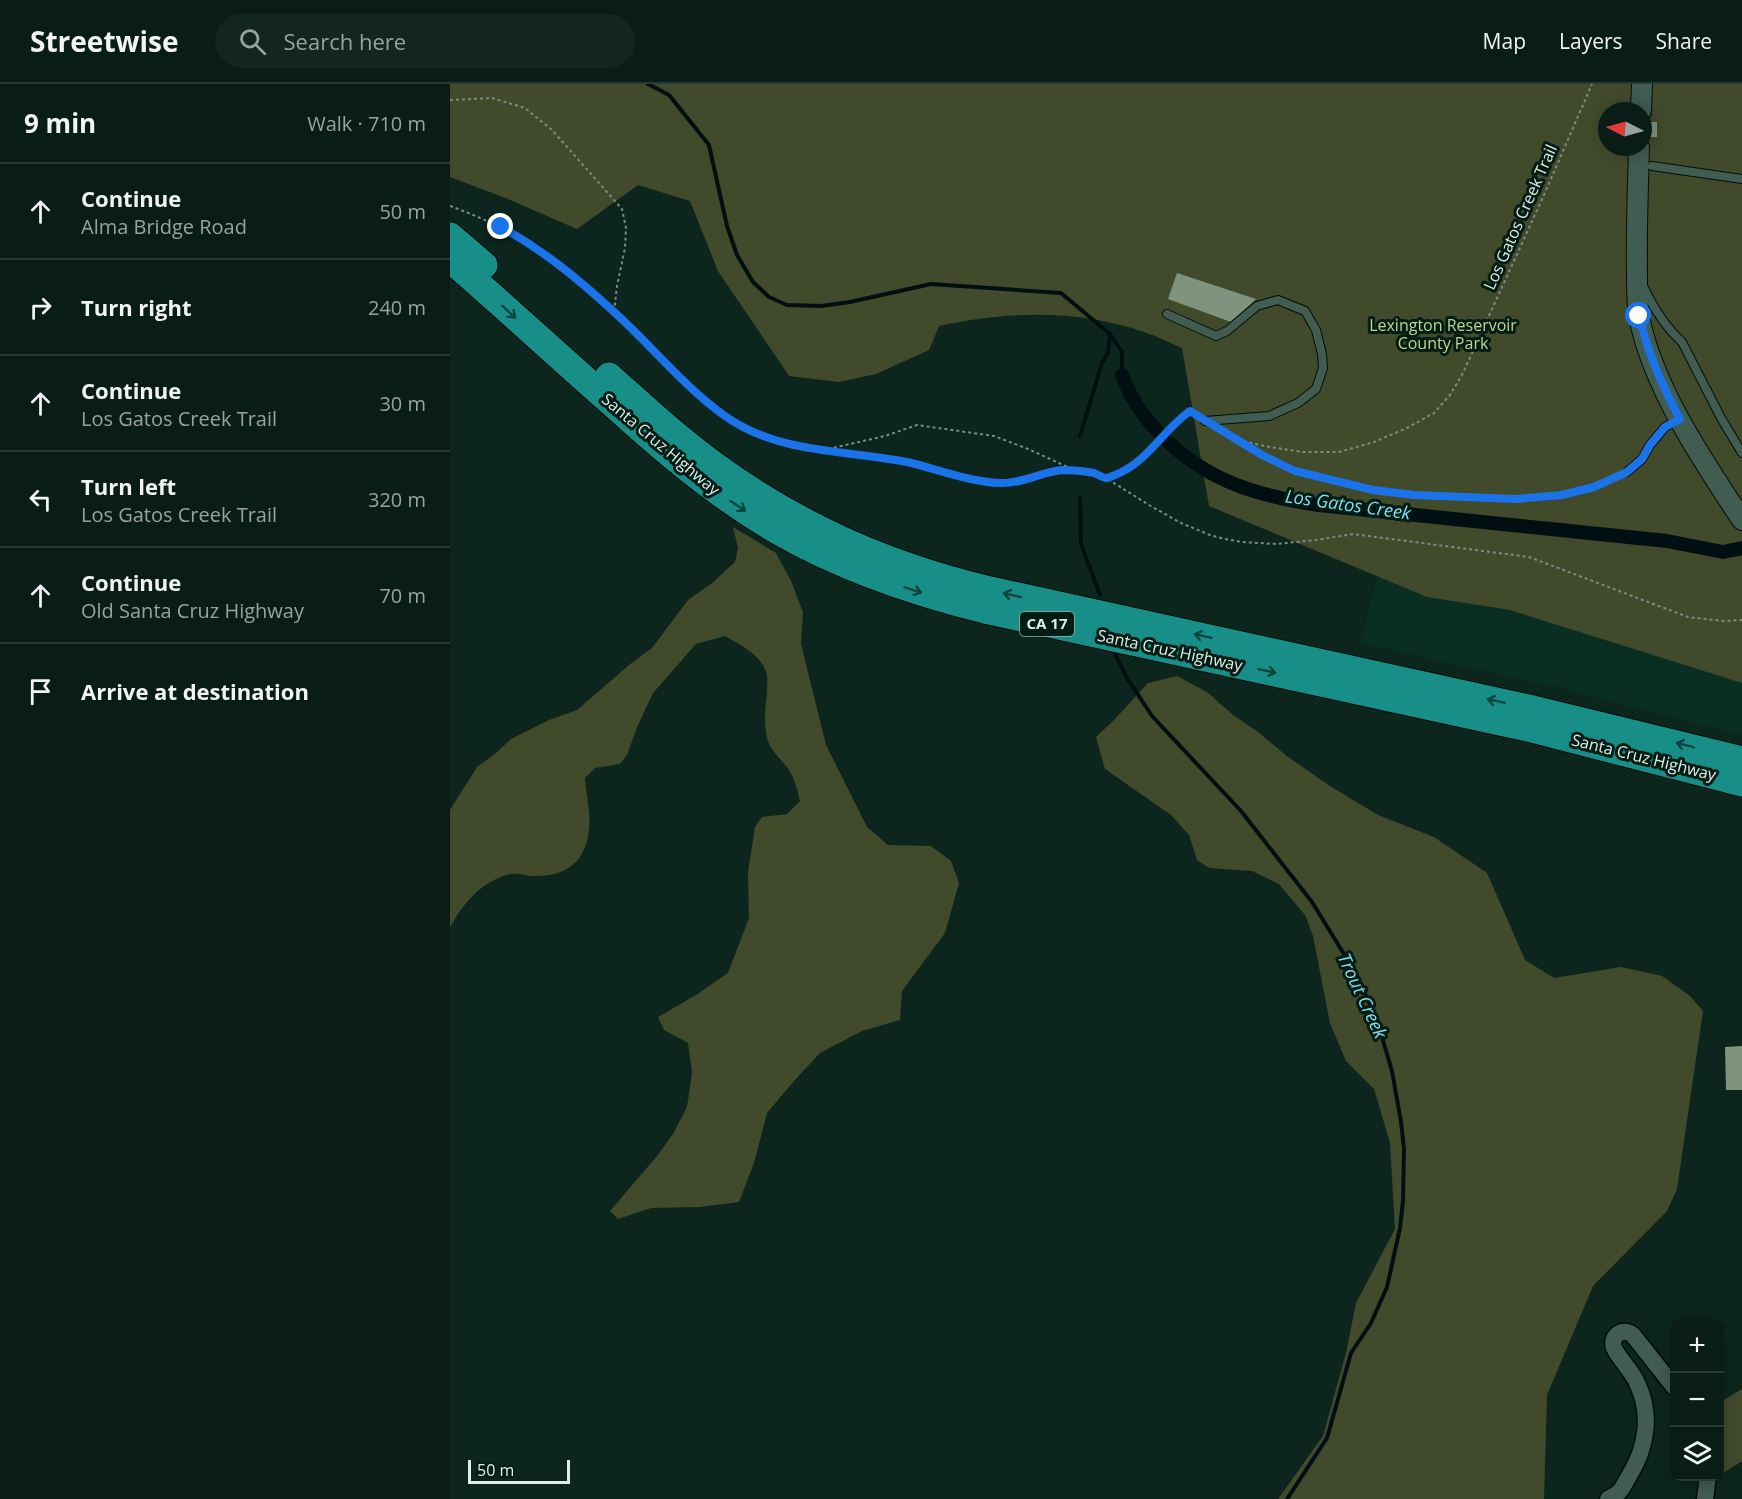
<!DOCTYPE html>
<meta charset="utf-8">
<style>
:root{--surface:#091c16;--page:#12251f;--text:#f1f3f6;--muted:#99a1a1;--line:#293a35}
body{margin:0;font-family:"Open Sans",sans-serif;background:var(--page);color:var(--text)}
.controls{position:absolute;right:18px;bottom:18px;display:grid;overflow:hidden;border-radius:12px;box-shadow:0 3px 15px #0003}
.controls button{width:54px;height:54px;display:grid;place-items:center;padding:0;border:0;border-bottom:2px solid var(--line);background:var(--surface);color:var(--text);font:30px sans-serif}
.compass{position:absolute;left:1148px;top:18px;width:54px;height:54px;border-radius:50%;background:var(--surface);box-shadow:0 3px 15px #0003;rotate:276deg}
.scale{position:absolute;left:18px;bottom:15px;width:102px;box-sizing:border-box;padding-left:6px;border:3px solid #deede7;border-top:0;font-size:16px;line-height:21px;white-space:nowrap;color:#deede7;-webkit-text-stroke:4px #031d14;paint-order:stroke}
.stop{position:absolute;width:18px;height:18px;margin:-14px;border:4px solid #1a73e8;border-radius:50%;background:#fff}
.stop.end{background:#1a73e8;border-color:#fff;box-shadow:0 2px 6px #0008}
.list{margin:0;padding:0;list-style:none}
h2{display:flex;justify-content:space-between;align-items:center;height:78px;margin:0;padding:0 24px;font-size:26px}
h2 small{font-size:20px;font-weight:400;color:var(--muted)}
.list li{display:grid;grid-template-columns:39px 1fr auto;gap:18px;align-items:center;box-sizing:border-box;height:96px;padding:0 24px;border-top:2px solid var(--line)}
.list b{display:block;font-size:22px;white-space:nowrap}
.list p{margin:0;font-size:20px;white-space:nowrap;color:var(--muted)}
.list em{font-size:20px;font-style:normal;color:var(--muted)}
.icon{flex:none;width:33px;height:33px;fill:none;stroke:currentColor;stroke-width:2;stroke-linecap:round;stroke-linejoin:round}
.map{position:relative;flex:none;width:1292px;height:1415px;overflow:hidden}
header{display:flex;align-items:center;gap:36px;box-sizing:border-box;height:84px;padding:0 30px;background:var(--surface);border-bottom:2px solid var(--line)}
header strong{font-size:28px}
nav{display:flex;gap:33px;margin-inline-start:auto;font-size:21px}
.search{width:420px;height:54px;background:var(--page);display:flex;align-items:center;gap:15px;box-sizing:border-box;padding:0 21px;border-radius:33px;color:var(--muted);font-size:22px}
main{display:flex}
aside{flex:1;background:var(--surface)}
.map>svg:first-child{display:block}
.built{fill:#092e22}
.green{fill:#414a2b;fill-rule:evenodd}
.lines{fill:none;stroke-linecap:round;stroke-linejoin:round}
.stream{stroke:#010f13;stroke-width:4}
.canal{stroke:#010f13;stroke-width:14}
.building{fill:#7f937f}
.service-casing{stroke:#000f07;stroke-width:10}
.minor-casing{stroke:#000f07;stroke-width:19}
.tertiary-casing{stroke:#000f07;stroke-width:22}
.trunk-casing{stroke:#000f07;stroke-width:29}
.path{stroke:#798d85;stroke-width:2;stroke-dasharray:3 3;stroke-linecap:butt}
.service{stroke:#415c51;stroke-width:8}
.minor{stroke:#415c51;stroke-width:16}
.tertiary{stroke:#415c51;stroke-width:20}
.trunk{stroke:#188e89;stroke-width:27}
.oneway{stroke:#0a453d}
.route{stroke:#1a73e8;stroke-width:8}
.labels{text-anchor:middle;stroke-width:6;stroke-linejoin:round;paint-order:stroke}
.shield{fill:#031d14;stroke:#9cafa8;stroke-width:1.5}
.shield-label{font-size:15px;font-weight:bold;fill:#deede7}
.street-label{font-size:16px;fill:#deede7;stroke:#031d14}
.park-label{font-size:16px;fill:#c0d48e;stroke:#031d14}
.water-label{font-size:18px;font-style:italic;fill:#80def4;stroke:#031d14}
</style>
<header>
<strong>Streetwise</strong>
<div class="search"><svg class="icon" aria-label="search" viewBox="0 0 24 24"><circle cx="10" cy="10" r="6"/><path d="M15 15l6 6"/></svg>Search here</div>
<nav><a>Map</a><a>Layers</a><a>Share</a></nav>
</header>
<main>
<aside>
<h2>9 min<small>Walk · 710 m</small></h2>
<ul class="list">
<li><svg class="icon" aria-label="ahead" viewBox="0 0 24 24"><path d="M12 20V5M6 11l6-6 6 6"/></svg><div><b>Continue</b><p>Alma Bridge Road</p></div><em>50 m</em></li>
<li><svg class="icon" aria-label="right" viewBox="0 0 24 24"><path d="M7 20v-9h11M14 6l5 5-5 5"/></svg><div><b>Turn right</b></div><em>240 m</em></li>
<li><svg class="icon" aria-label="ahead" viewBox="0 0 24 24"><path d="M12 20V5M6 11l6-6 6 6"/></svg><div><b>Continue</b><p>Los Gatos Creek Trail</p></div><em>30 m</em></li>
<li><svg class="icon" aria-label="left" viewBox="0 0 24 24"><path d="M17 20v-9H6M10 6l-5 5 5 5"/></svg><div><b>Turn left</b><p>Los Gatos Creek Trail</p></div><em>320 m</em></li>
<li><svg class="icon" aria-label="ahead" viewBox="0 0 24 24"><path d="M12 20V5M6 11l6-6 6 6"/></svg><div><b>Continue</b><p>Old Santa Cruz Highway</p></div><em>70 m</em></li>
<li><svg class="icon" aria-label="arrive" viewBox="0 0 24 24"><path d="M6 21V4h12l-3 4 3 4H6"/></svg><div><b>Arrive at destination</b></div></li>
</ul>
</aside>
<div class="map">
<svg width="1292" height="1415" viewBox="0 0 1292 1415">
<rect width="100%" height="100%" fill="#0c261d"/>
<path class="built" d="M938 450 1292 530V651L1110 604 911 559Z"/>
<g class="green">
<path d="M0 0H1292V599L1060 526 977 513 759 422 732 264C720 259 707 252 694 248 628 225 556 227 489 242L479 266 426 290 389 298 339 292 268 187 240 117 188 101 127 145 58 115 0 93ZM1157 27H1193V63H1157Z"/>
<path d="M283 443 326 469 341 497 353 528 351 560 376 661 417 743 438 761 481 762 501 777 509 799 495 849 452 907 450 936 412 947 370 969 344 997 317 1029 304 1079 289 1118 249 1123 201 1124 168 1135 160 1127 207 1072 223 1050 237 1023 242 989 238 959 214 946 208 933 246 911 278 889 299 834 298 788 305 743 312 733 337 730 350 717C347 704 344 693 337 683 330 674 321 667 318 657 315 648 315 638 315 629 316 617 318 604 317 592 314 572 290 561 275 552L246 560 203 609 187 643 177 671 170 680 145 684 135 694C136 710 141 729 139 745 136 778 116 793 83 792 76 792 68 788 60 790 32 797 13 819 0 844V726L27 683 45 670 61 655 99 636 127 626 179 581 202 564 238 516 262 499 285 478 288 464Z"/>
<path d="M727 592 757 608 783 631 808 648 838 673 880 702 928 731 984 753 1037 789 1075 876 1104 894 1171 883 1212 892 1240 912 1253 927 1227 1105 1217 1127 1143 1202 1097 1311 1094 1415H828L873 1352 896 1269 906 1219 945 1145 940 1059 924 1005 896 977 880 939 863 852 855 831 829 800 802 787 759 784 747 776 739 751 721 731 655 685 646 653 665 635 698 599Z"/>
<path d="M1292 1305V1377L1270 1391V1318Z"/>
</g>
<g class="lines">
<g class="stream">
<path d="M198 0 219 11 259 61 277 142 287 171 303 198 319 213 337 221 371 222 400 218 481 200 611 209 660 250 672 268V291"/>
<path d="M630 352 652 279 658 269 660 250"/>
<path d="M630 413 631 460 650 511"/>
<path d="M663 566 677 594 702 632 791 727 862 818 905 888 927 936 942 987 951 1038 954 1065 953 1117 950 1144 937 1203 921 1239 901 1269 877 1354 837 1415"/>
</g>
<path class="canal" d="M672 291C680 314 692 331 709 349 754 396 806 412 869 421L1217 457 1273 468 1292 464"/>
</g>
<g class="building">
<rect x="1200" y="38" width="7" height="15"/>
<path d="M727 189 806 215 781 238 718 215Z"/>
<path d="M1292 962V1006H1276L1275 963Z"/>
</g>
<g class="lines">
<defs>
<g id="service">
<path d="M1202 82 1292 95"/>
<path d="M1193 202C1203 223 1214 242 1232 258L1271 334 1292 369"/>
<path d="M717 230 766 252 777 247 807 222 828 216 855 227 866 246 872 270 873 284 866 305 848 319 819 332 755 337"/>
<path d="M1177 388 1192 375 1200 361 1215 343 1228 336"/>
</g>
<g id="minor">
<path d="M1158 1415C1161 1413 1166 1411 1169 1408 1173 1404 1176 1397 1179 1392 1197 1363 1202 1330 1187 1299 1182 1287 1169 1275 1164 1264 1160 1251 1173 1243 1183 1251L1224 1303"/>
<path d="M1255 1415 1258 1392"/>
</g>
<g id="tertiary">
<path d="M1191 27 1192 0"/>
<path d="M1189 63C1188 106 1186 149 1187 191 1187 205 1187 219 1189 232 1202 302 1253 377 1292 436"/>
</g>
<g id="trunk">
<path d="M0 152 34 181"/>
<path d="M0 175C53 221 104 268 156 314 210 363 264 410 328 447 392 484 463 508 535 526L1078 644 1292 699"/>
<path d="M159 292C194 323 229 356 267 383 350 443 437 481 536 505L1083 625 1292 676"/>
</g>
</defs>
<use href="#service" class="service-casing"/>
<use href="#minor" class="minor-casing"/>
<use href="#tertiary" class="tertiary-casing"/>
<use href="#trunk" class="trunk-casing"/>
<g class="path">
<path d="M0 16 42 14 75 24 102 46 172 125 176 144 175 164 167 202 164 228 237 301 258 319 277 334 321 356 346 362 456 378 547 399 570 397 603 387 613 386 637 388 656 394 699 421 731 439 760 451 775 455 792 458 826 460 866 456 903 450 1079 473 1238 533 1274 537 1292 536"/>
<path d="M0 122C39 136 77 155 110 181 129 195 145 211 163 226"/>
<path d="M772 347 791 357 820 363 853 368H889L924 358 957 344 984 329 1000 311 1012 291 1094 111 1142 0"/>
<path d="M793 359 812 371 845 387 923 406 964 411 1066 415 1112 411 1144 403 1167 393"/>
<path d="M378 365 435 352 467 341 544 352 578 365 622 385"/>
<path d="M656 394C690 384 713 354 737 329L740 327 747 331"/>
</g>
<use href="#service" class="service"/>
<use href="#minor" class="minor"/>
<use href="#tertiary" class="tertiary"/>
<use href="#trunk" class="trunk"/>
</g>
<defs><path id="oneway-shaft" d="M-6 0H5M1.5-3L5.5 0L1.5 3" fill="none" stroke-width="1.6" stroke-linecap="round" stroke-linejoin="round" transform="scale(1.5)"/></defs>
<g class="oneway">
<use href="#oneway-shaft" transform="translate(59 228) rotate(42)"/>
<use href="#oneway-shaft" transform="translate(288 422) rotate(33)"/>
<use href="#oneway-shaft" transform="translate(463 506) rotate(18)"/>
<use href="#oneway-shaft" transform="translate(562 511) rotate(-167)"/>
<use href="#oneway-shaft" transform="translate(753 552) rotate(-168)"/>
<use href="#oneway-shaft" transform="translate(817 587) rotate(12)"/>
<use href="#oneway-shaft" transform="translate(1046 617) rotate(-168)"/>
<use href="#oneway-shaft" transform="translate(1235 661) rotate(-166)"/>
</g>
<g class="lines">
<path class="route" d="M51 143C94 167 126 193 163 227 201 261 233 302 275 332 328 370 396 366 457 378 487 385 520 398 550 399 572 400 591 388 612 386 622 386 634 387 644 389 647 390 653 394 656 394 659 394 662 392 665 391 697 379 713 346 740 327L812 371 845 387 923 406 964 411 1066 415 1112 411 1144 403 1177 388 1192 375 1200 361 1215 343 1230 335C1212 302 1198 269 1189 232"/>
</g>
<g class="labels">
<rect class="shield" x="570" y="528" width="54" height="24" rx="4.5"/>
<g class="shield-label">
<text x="597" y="545">CA 17</text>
</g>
<g class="street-label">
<text transform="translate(1070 133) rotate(-66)" y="6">Los Gatos Creek Trail</text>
<text transform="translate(211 360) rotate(40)" y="6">Santa Cruz Highway</text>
<text transform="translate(720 566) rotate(12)" y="6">Santa Cruz Highway</text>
<text transform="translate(1194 673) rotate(14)" y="6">Santa Cruz Highway</text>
</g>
<g class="park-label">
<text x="993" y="247">Lexington Reservoir<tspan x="993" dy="18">County Park</tspan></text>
</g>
<g class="water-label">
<text transform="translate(898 421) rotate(8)" y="6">Los Gatos Creek</text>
<text transform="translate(912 912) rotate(65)" y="6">Trout Creek</text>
</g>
</g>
</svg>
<div class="controls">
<button>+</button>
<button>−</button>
<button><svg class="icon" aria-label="layers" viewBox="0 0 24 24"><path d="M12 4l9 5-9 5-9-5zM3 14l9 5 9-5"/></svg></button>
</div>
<svg class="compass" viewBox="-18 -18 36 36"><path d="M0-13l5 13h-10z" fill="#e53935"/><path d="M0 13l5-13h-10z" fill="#99a1a1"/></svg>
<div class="scale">50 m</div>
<div class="stop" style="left:1189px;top:232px"></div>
<div class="stop end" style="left:51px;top:143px"></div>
</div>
</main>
